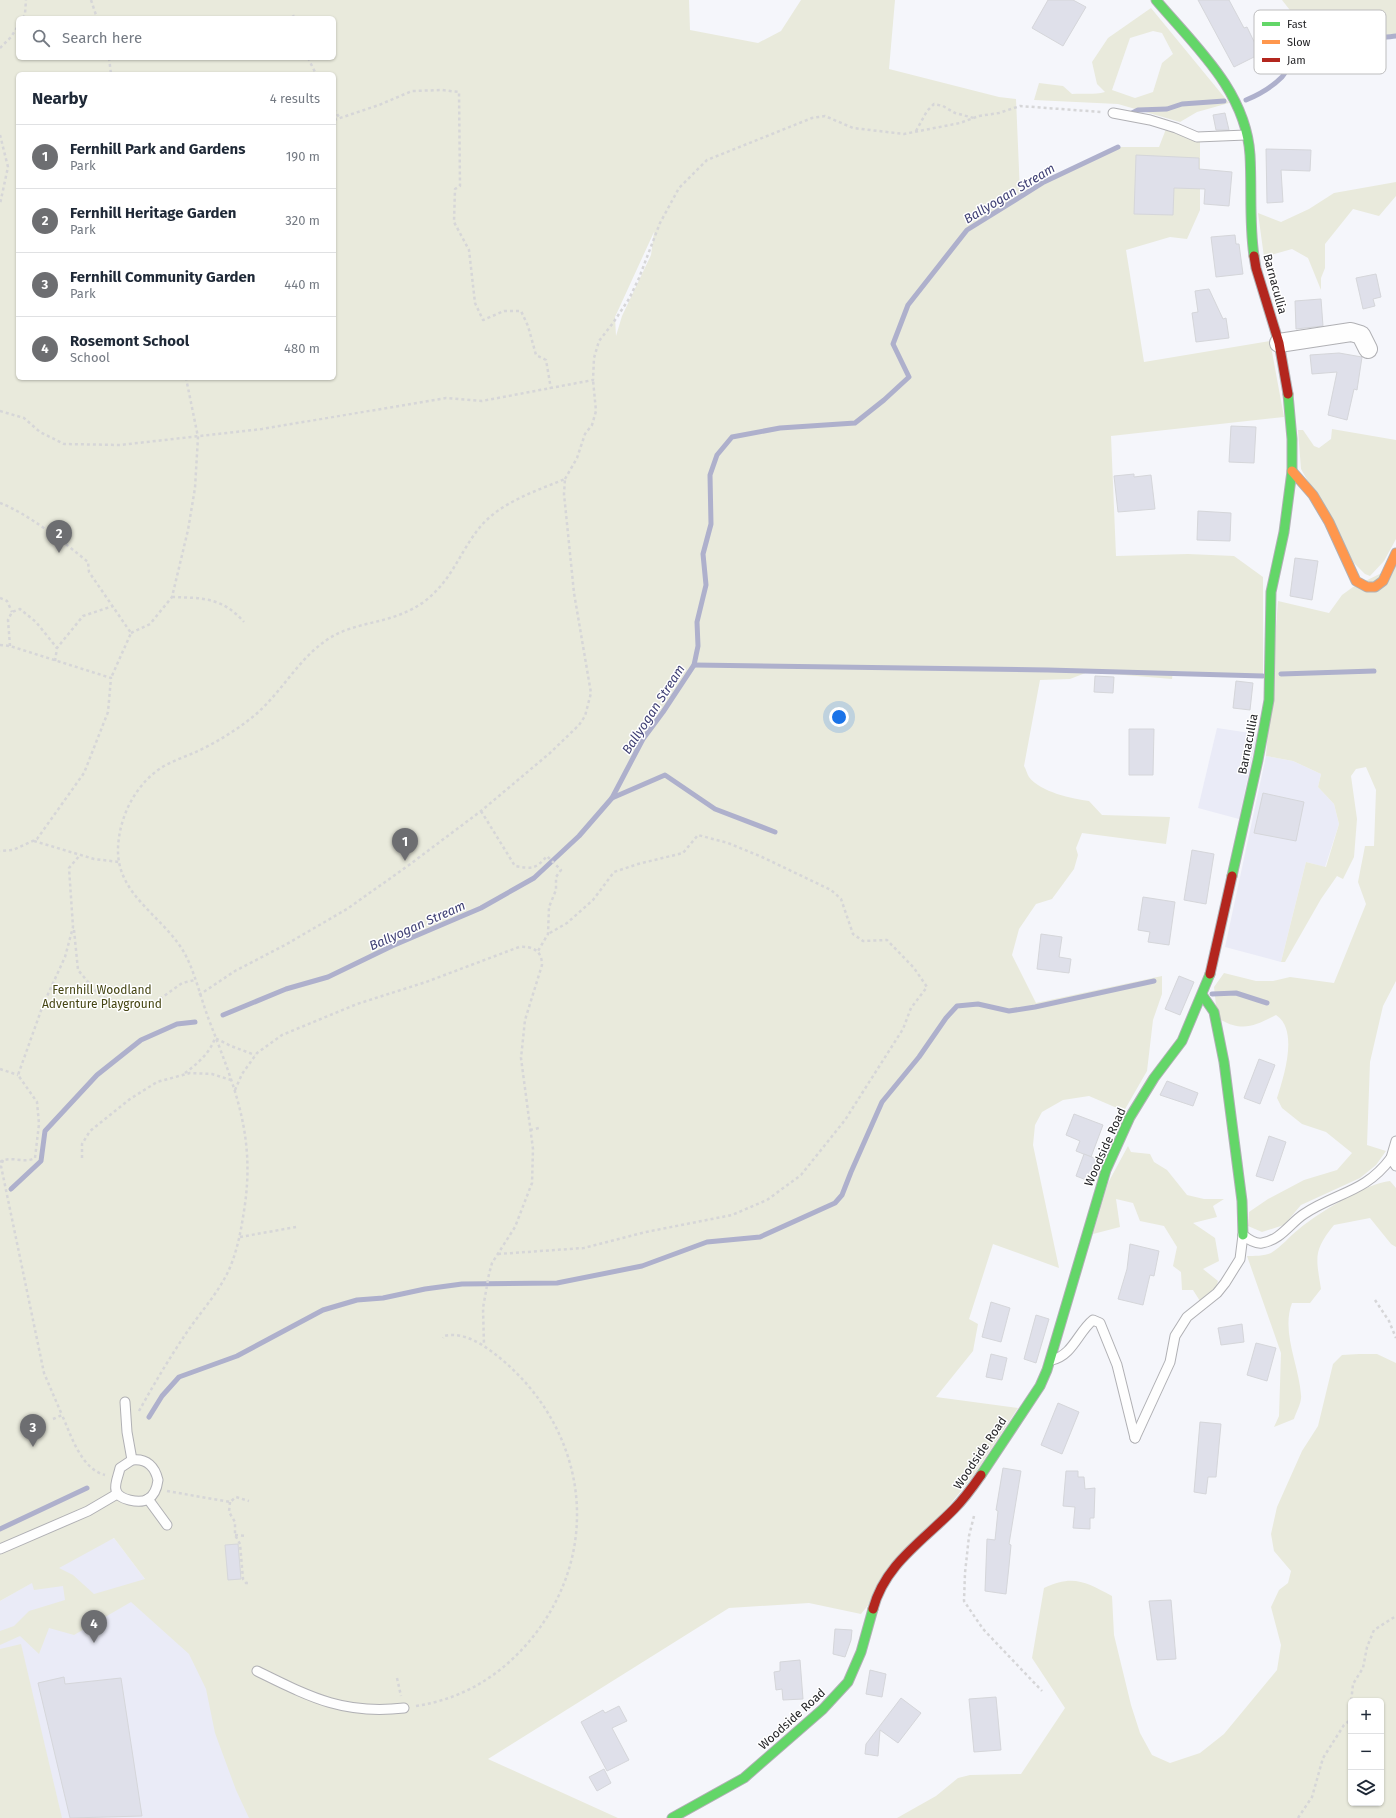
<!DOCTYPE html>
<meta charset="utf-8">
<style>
:root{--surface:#fff;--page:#f2f2f3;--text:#1f2937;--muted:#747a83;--line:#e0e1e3;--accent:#6d6e71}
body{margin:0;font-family:"Fira Sans",sans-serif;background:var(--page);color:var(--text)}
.controls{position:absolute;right:12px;bottom:12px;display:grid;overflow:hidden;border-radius:6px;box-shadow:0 1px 3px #0004}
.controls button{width:36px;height:36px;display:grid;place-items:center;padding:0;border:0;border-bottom:1px solid var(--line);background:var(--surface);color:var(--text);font:20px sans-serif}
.you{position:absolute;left:839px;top:717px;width:14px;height:14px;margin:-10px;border:3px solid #fff;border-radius:50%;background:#1a73e8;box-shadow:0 0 0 6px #1a73e833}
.badge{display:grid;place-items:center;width:26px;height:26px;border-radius:50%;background:var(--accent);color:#fff;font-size:13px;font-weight:700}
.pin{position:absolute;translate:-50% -33px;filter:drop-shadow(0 1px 2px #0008)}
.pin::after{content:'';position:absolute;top:21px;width:14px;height:12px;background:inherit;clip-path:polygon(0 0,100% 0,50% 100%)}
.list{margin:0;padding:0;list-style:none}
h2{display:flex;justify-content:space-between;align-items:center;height:52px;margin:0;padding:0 16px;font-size:17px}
h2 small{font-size:13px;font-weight:400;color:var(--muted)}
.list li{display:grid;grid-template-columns:26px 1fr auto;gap:12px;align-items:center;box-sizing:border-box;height:64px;padding:0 16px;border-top:1px solid var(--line)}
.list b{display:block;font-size:15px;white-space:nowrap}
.list p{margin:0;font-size:13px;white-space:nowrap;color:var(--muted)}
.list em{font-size:13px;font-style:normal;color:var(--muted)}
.icon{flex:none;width:22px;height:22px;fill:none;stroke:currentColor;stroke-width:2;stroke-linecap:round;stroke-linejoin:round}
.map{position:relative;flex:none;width:1396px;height:1818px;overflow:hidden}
.search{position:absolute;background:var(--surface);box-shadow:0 1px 3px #0004;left:16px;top:16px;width:320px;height:44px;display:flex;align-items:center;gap:10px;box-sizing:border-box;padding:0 14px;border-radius:6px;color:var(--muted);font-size:15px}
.panel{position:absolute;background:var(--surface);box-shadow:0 1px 3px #0004;left:16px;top:72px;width:320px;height:308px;border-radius:6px}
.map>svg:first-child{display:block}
.built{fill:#eaebf7}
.green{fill:#e9eadc;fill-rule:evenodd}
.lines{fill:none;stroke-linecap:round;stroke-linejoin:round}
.stream{stroke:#aeb0cc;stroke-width:5}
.building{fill:#dfe0ea;stroke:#d5d6da}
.lane-casing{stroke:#b0b0b4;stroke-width:11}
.street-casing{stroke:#b0b0b4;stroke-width:20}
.fast-casing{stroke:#b0b0b4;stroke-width:11}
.slow-casing{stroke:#b0b0b4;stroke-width:11}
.jam-casing{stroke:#b0b0b4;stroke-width:11}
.path{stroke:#d6d6d8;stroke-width:2.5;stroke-dasharray:3 3;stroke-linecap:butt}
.lane{stroke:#fefefe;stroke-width:9}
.street{stroke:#fefefe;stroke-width:18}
.fast{stroke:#63d668;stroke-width:9}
.slow{stroke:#ff974d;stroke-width:9}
.jam{stroke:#b3261e;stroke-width:9}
.labels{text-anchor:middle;stroke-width:3;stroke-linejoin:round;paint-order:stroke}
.street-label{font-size:12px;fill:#242427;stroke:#fff}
.park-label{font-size:12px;fill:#464614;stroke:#fff}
.water-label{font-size:13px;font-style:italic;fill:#404175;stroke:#fff}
.key{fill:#fff;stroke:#bdbdbe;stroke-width:1}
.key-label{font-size:11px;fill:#242427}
</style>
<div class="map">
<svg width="1396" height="1818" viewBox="0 0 1396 1818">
<rect width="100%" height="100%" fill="#f5f6fb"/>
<g class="built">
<path d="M1217 728 1257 734 1239 819 1198 808Z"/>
<path d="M1266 756 1293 761 1321 774 1318 787 1334 804 1339 824 1325 867 1306 862 1281 962 1225 947Z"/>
<path d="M114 1538 145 1579 215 1685 281 1818H0V1601L89 1550Z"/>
</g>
<g class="green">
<path d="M0 0H689L690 30 758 43 781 31 801 0H895L889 69 999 97 1016 99 1020 193 1118 147H1159L1166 129 1200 142V210L1187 239 1170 237 1126 250 1144 362 1270 341 1284 417 1111 436 1116 556 1188 554 1234 556 1263 577V676L1173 671 1172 679 1088 672 1070 679 1040 680 1024 766C1026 769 1027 774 1029 777 1040 792 1073 799 1089 801L1102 815 1170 817 1166 844 1082 833 1076 848 1078 855 1074 869 1052 899 1036 904 1019 929 1012 955 1036 1003 1162 976V994L1153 1020 1147 1071 1124 1111 1089 1096 1063 1100 1042 1112 1035 1125 1033 1145 1059 1268 993 1244 969 1319 978 1324 973 1351 936 1397 1018 1408 974 1475 861 1614 809 1603 729 1608 488 1759 618 1818H249L236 1790 215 1733 206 1689 189 1654 131 1602 74 1635 49 1628 39 1654 20 1636 0 1645V1631L14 1626 29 1611 65 1600 63 1586 34 1590 32 1583 0 1601ZM18 18H334V58H18ZM18 74H334V378H18ZM654 232 651 255 622 316 616 336 615 317ZM114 1538 145 1579 94 1594 73 1575 59 1568Z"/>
<path d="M1282 0H1396V38L1358 39 1319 47Z"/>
<path d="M1151 8 1229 103 1197 112 1180 122 1118 104 1034 100 1039 83 1063 86 1072 94C1083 93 1094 95 1105 92L1097 84 1092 62 1108 38ZM1153 31 1162 33 1173 54 1162 63 1153 92 1135 98 1112 90 1130 38Z"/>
<path d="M1396 182V196L1379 216 1353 209 1325 244V268L1321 278V290L1308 258 1292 249 1264 257 1258 213 1281 222 1309 209 1334 193Z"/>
<path d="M1332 429 1396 440V539L1384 561 1370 576 1365 574 1354 563 1301 469 1298 430H1303L1314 446 1319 448 1331 439Z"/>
<path d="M1396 566V981L1383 1006 1370 1062 1367 1145 1386 1151 1376 1165 1360 1178 1301 1205 1284 1225 1262 1232 1248 1226 1249 1212 1268 1199 1304 1180 1337 1170 1352 1153 1326 1132 1302 1124 1282 1108 1277 1098C1284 1076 1299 1030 1276 1015 1255 1026 1243 1032 1221 1020L1216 1005 1214 987 1224 973 1256 981H1273L1290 977 1334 983 1366 904 1358 882 1365 846H1374L1376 790 1366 767 1356 769 1351 776 1357 819 1354 857 1343 879 1337 876 1321 899 1285 962H1281L1306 862 1326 867 1339 824 1334 804 1318 787 1321 774 1293 761 1266 756 1278 601 1329 613 1342 595 1353 587Z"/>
<path d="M1128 1146 1131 1152 1150 1154 1154 1162 1167 1170 1187 1195 1204 1199H1224L1213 1206 1217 1217 1193 1223 1215 1238 1219 1261 1203 1269 1218 1281 1215 1290 1200 1301 1193 1290H1182L1181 1272 1173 1266 1177 1247 1164 1226 1140 1221 1133 1203 1116 1199 1120 1227 1093 1234 1108 1183Z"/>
<path d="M1390 1181 1396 1188V1247L1391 1244 1370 1218 1334 1225C1313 1251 1316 1257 1321 1289L1310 1303H1292C1281 1332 1299 1365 1301 1395 1302 1403 1296 1412 1294 1419L1274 1427 1279 1416 1281 1353 1247 1256C1254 1256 1264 1256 1271 1253 1281 1247 1290 1236 1299 1229 1318 1213 1367 1183 1390 1181Z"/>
<path d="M1359 1354H1377L1396 1363V1818H897L936 1796 958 1778 970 1775 1021 1774 1065 1708 1032 1658 1044 1588C1073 1574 1086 1582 1112 1596L1114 1635 1131 1705 1140 1733 1152 1755 1170 1763 1200 1753 1224 1734 1277 1670 1281 1645 1271 1607 1279 1590 1288 1583 1291 1571 1274 1551 1271 1534 1277 1507 1302 1451 1318 1426 1333 1364 1342 1355ZM1351 1701H1381V1803H1351Z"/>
<path d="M21 1644 62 1818H0V1649Z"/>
</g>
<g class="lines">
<g class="stream">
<path d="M1246 100C1258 95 1273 86 1282 77 1286 72 1289 66 1293 63 1320 42 1364 40 1396 36"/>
<path d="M1132 113 1138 110 1167 109 1182 104 1224 101"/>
<path d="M694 665 1048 670 1263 676"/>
<path d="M1281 674 1374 671"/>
<path d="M612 798 665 775 715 809 775 832"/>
<path d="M1212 994 1236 993 1267 1003"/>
<path d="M223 1015 286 989 328 977 392 946 481 908 534 878 579 836 612 798 643 739 663 712 694 665 698 646 697 622 706 585 703 554 711 524 710 475 717 455 732 437 780 428 855 423 884 400 909 377 893 344 908 305 967 230 1044 182 1118 147"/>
<path d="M11 1189 41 1161 45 1131 97 1075 141 1040 177 1024 195 1022"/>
<path d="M149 1417 162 1396 179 1377 237 1356 323 1310 357 1300 383 1298 425 1289 462 1284 557 1283 642 1266 707 1242 760 1237 835 1203 842 1195 851 1172 882 1102 919 1057 946 1018 957 1006 978 1004 1009 1011 1035 1007 1154 981"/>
<path d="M0 1529 87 1488"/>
</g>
</g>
<g class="building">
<path d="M1048 0H1073L1086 7 1063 46 1032 28Z"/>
<path d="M1198 0H1229L1244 28 1247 27 1260 54 1234 67Z"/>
<path d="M1225 113 1229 130H1216L1213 115Z"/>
<path d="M1266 149 1311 150 1310 171 1281 170 1283 202 1267 203Z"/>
<path d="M1136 155 1199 158V169L1232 172 1229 206 1204 204 1205 189 1174 188 1173 215 1134 214Z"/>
<path d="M1235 235 1236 244H1239L1243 274 1216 277 1211 237Z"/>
<path d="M1376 274 1381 297 1373 299 1375 306 1363 309 1356 278Z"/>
<path d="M1209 289 1223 319 1226 318 1229 338 1196 342 1192 313 1198 312 1195 291Z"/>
<path d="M1321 299 1323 326 1296 329 1295 301Z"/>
<path d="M1339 353 1362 357 1357 390 1354 389 1347 420 1328 415 1337 372 1312 374 1310 355Z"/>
<path d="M1231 426 1256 427 1254 463 1229 462Z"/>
<path d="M1134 474V477L1151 475 1155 509 1118 512 1114 476Z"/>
<path d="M1198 511 1231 513 1230 541 1197 540Z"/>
<path d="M1295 558 1318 561 1312 600 1290 596Z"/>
<path d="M1095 676 1114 677 1113 693 1094 692Z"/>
<path d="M1236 681 1253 683 1250 710 1233 708Z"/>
<path d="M1129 729H1154L1153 775H1129Z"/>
<path d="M1263 793 1304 802 1296 841 1254 833Z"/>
<path d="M1192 850 1214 854 1206 904 1184 900Z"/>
<path d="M1143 897 1175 902 1169 945 1148 942 1150 932 1138 930Z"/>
<path d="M1041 934 1062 937 1059 957 1071 959 1069 973 1037 969Z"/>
<path d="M1179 976 1194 982 1180 1015 1165 1009Z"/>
<path d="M1259 1059 1275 1065 1260 1104 1244 1098Z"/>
<path d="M1167 1081 1198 1093 1193 1106 1160 1095Z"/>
<path d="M1074 1114 1103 1125 1091 1157 1076 1151 1080 1141 1066 1135Z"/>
<path d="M1269 1136 1286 1142 1273 1181 1256 1176Z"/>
<path d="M1084 1154 1097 1159 1089 1181 1076 1176Z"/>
<path d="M1130 1244 1159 1251 1154 1276 1150 1275 1143 1305 1118 1299 1127 1269Z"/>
<path d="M991 1302 1010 1308 1001 1342 982 1337Z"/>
<path d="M1036 1315 1049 1319 1036 1363 1024 1359Z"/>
<path d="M1242 1324 1244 1342 1221 1345 1218 1328Z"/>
<path d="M1256 1343 1276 1348 1267 1381 1247 1375Z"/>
<path d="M991 1354 1007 1358 1002 1380 986 1377Z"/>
<path d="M1058 1403 1079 1412 1062 1454 1041 1445Z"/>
<path d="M1200 1422 1221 1424 1216 1477H1208L1206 1494 1194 1492Z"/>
<path d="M1003 1468 1021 1471 1009 1544 1011 1545 1009 1566 1006 1594 985 1591 987 1539 995 1540 998 1511 996 1510Z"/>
<path d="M1066 1471H1078V1477H1084L1085 1489 1095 1488 1094 1518H1090V1529L1073 1528 1075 1507 1063 1506Z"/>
<path d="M238 1544 241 1579 228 1580 225 1545Z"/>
<path d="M1171 1600 1176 1659 1157 1660 1149 1601Z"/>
<path d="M835 1629 852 1630 851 1640 845 1657 833 1654Z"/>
<path d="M800 1660 803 1699 783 1700 782 1689 776 1690 774 1672 780 1671V1662Z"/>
<path d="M870 1670 886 1674 882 1697 866 1694Z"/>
<path d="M64 1677 65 1684 121 1678 142 1816 70 1818 38 1683Z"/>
<path d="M996 1697 1001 1750 974 1752 969 1699Z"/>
<path d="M901 1698 921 1713 898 1743 880 1730 878 1756 865 1754 866 1744Z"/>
<path d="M619 1706 627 1721 612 1728 629 1760 607 1771 581 1722 603 1710 605 1713Z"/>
<path d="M604 1769 611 1783 597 1791 589 1777Z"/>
</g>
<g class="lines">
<defs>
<g id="lane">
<path d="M1113 113 1150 120 1176 128 1197 137 1246 135"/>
<path d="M1391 1158 1396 1141"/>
<path d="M1243 1235C1249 1240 1255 1244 1262 1243 1281 1240 1290 1223 1304 1214 1337 1192 1365 1193 1391 1158L1396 1166"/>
<path d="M1052 1360C1073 1355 1078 1332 1093 1320L1100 1323 1117 1365 1135 1438"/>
<path d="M125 1402 127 1432 132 1460"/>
<path d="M1135 1438 1170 1362 1175 1336 1187 1317 1217 1293 1225 1283 1240 1259 1243 1235"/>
<path d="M132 1460C147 1458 155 1467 158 1480 157 1488 155 1495 148 1499 140 1504 118 1500 116 1490 114 1484 119 1474 120 1468Z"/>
<path d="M148 1499 167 1525"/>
<path d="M0 1549 88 1511 117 1494"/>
<path d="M257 1671C310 1697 343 1715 404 1708"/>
</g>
<path id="street" d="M1279 343 1351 332 1361 335 1368 349"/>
<g id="fast">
<path d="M1156 0C1195 46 1246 91 1250 155 1252 189 1249 222 1254 256"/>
<path d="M1232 876 1258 760 1269 700 1271 592 1284 532 1292 471V439L1288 394"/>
<path d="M1203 996 1214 1012 1224 1062 1242 1201 1243 1235"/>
<path d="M981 1475 1040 1386 1047 1370 1106 1170 1130 1117 1154 1078 1182 1041 1210 974"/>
<path d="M672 1818 744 1778 823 1709 848 1682 861 1652 873 1609"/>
</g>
<path id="slow" d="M1292 471 1313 495 1329 522 1356 581 1367 587H1375L1383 581 1396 553"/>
<g id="jam">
<path d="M1254 256 1256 268 1279 343 1288 394"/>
<path d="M1210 974 1232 876"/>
<path d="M873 1609C885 1564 923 1541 954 1509 964 1499 972 1488 981 1475"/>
</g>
</defs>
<use href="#lane" class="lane-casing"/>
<use href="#street" class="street-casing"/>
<use href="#fast" class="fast-casing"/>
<use href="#slow" class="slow-casing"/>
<use href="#jam" class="jam-casing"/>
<g class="path">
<path d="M91 0 97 18"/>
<path d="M293 15 294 18"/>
<path d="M23 18 25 14 26 0"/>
<path d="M0 48 11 37 18 26"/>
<path d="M109 58 111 74"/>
<path d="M308 58 316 74"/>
<path d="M334 109 339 117"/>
<path d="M334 120 379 105 412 91 442 90 459 92 460 186 455 189 454 222 469 250 475 303 483 320 504 311H521L528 326 536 355 546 360 551 389"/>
<path d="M916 131 927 111 934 104 943 106 955 113 974 118"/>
<path d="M0 135 8 167 0 204"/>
<path d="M0 411 24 418 40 432 64 444 120 445 262 429 446 398 482 401 593 380 594 358 599 341 613 323 629 299 639 278 660 223 679 188 707 160 812 118 825 116 853 128 904 134 960 123 979 116 999 113 1020 106 1101 112"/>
<path d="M565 479 577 458 585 434 592 425 596 411 593 380"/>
<path d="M0 503C27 513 65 543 88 562L89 572 131 633 111 678"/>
<path d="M172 597C202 598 222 597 244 622"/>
<path d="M0 598 7 601 12 612"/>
<path d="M131 633 150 624 172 597 188 530 195 488 198 437 186 378"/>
<path d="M0 645 10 646 111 678 108 712 84 773 37 839 13 850 0 851"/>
<path d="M10 646 8 620 12 612 20 609 36 622 57 648"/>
<path d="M55 661 57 648 83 616 113 606"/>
<path d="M481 811 515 866C532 869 536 869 547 856L561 870 556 877V890L549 907 548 934 538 951"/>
<path d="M34 841 94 859 119 862"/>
<path d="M74 930 78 970 99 995 128 1008 157 1001 182 983 195 980"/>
<path d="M0 1069 18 1075"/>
<path d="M185 1073C197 1064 210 1053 215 1038L231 1046 255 1055"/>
<path d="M235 1090 242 1074 257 1053 282 1035 357 1004 426 982 519 947C532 946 542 950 542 965L525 1020 521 1058 533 1149 532 1183 515 1227 492 1263 489 1274 483 1308 484 1345"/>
<path d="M530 1130 539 1128"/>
<path d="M82 1158V1144L90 1131 130 1099 157 1082 190 1073 212 1074 231 1080"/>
<path d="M3 1160 1 1166 44 1373 62 1415"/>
<path d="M0 1162C11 1155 24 1164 35 1158L39 1124 37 1102 18 1075 43 1005 65 957 73 927 69 868 80 855"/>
<path d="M240 1237 296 1227"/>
<path d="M498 1254 584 1248 646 1232 732 1215 767 1200 801 1175 845 1120 903 1029 911 1008 927 987 914 968 887 940 863 941 853 934 841 899 831 890 762 857 728 843 698 835 683 853 638 864 614 872 593 900 567 923 548 934"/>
<path d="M1375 1300 1389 1321 1396 1338"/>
<path d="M139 1411C154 1384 170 1357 187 1332 202 1310 221 1290 231 1265 238 1247 241 1230 244 1211 256 1136 235 1088 209 1020 201 999 196 976 186 956 166 917 117 897 118 849 119 816 136 783 164 766 175 760 187 756 198 751 219 741 238 729 255 715 282 692 298 659 328 639 357 620 393 625 425 601 453 579 459 553 480 527 501 502 536 491 565 479L564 494 574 593 591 693 585 716 579 725 550 753 481 811 409 865 347 909 285 945 235 971 199 995"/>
<path d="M53 1419 62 1415C71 1435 81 1469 105 1475"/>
<path d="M167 1491 230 1502 236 1497 249 1501"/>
<path d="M230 1502 229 1512 235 1522V1535L240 1544 243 1579 246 1583H250"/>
<path d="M974 1516 969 1536 965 1573 964 1601 983 1629 1042 1691"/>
<path d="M235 1535 246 1536"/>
<path d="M397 1678 401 1696"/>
<path d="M416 1706C463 1699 502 1675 532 1638 604 1549 587 1430 500 1358 485 1346 465 1331 444 1336L443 1338"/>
<path d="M1298 1818 1312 1797 1323 1758 1344 1725 1349 1721 1353 1684 1363 1668 1367 1647 1374 1630 1396 1616"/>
</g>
<use href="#lane" class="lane"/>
<use href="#street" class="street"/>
<use href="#fast" class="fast"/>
<use href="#slow" class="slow"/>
<use href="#jam" class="jam"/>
</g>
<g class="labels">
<g class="street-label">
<text transform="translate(1275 284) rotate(75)" y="4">Barnacullia</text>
<text transform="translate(1248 744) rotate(-79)" y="4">Barnacullia</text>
<text transform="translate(1105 1147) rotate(-66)" y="4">Woodside Road</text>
<text transform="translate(980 1453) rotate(-56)" y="4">Woodside Road</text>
<text transform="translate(792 1719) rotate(-42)" y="4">Woodside Road</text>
</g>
<g class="park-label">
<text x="102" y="994">Fernhill Woodland<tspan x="102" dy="14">Adventure Playground</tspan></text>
</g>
<g class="water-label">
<text transform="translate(1009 193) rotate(-31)" y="5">Ballyogan Stream</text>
<text transform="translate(653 709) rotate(-57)" y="5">Ballyogan Stream</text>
<text transform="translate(417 925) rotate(-24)" y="5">Ballyogan Stream</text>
</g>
</g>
<rect x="1254" y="10" width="132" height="64" rx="6" class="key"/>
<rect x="1262" y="22" width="18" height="4" fill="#63d668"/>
<rect x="1262" y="40" width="18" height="4" fill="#ff974d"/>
<rect x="1262" y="58" width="18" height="4" fill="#b3261e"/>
<g class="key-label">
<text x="1287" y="28">Fast</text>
<text x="1287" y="46">Slow</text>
<text x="1287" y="64">Jam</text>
</g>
</svg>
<div class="controls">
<button>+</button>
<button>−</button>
<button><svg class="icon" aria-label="layers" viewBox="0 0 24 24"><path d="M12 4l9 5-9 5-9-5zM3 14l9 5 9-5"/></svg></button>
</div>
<div class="you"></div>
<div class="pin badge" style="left:405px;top:861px">1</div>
<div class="pin badge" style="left:59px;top:553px">2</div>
<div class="pin badge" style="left:33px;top:1447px">3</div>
<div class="pin badge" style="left:94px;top:1643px">4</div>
<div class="search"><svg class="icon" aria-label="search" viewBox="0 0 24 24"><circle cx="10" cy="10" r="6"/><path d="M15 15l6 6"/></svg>Search here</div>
<section class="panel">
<h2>Nearby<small>4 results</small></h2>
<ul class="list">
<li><span class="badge">1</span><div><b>Fernhill Park and Gardens</b><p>Park</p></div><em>190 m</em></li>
<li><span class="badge">2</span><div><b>Fernhill Heritage Garden</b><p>Park</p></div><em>320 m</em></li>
<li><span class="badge">3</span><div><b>Fernhill Community Garden</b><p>Park</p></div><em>440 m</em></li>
<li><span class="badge">4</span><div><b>Rosemont School</b><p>School</p></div><em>480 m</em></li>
</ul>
</section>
</div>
